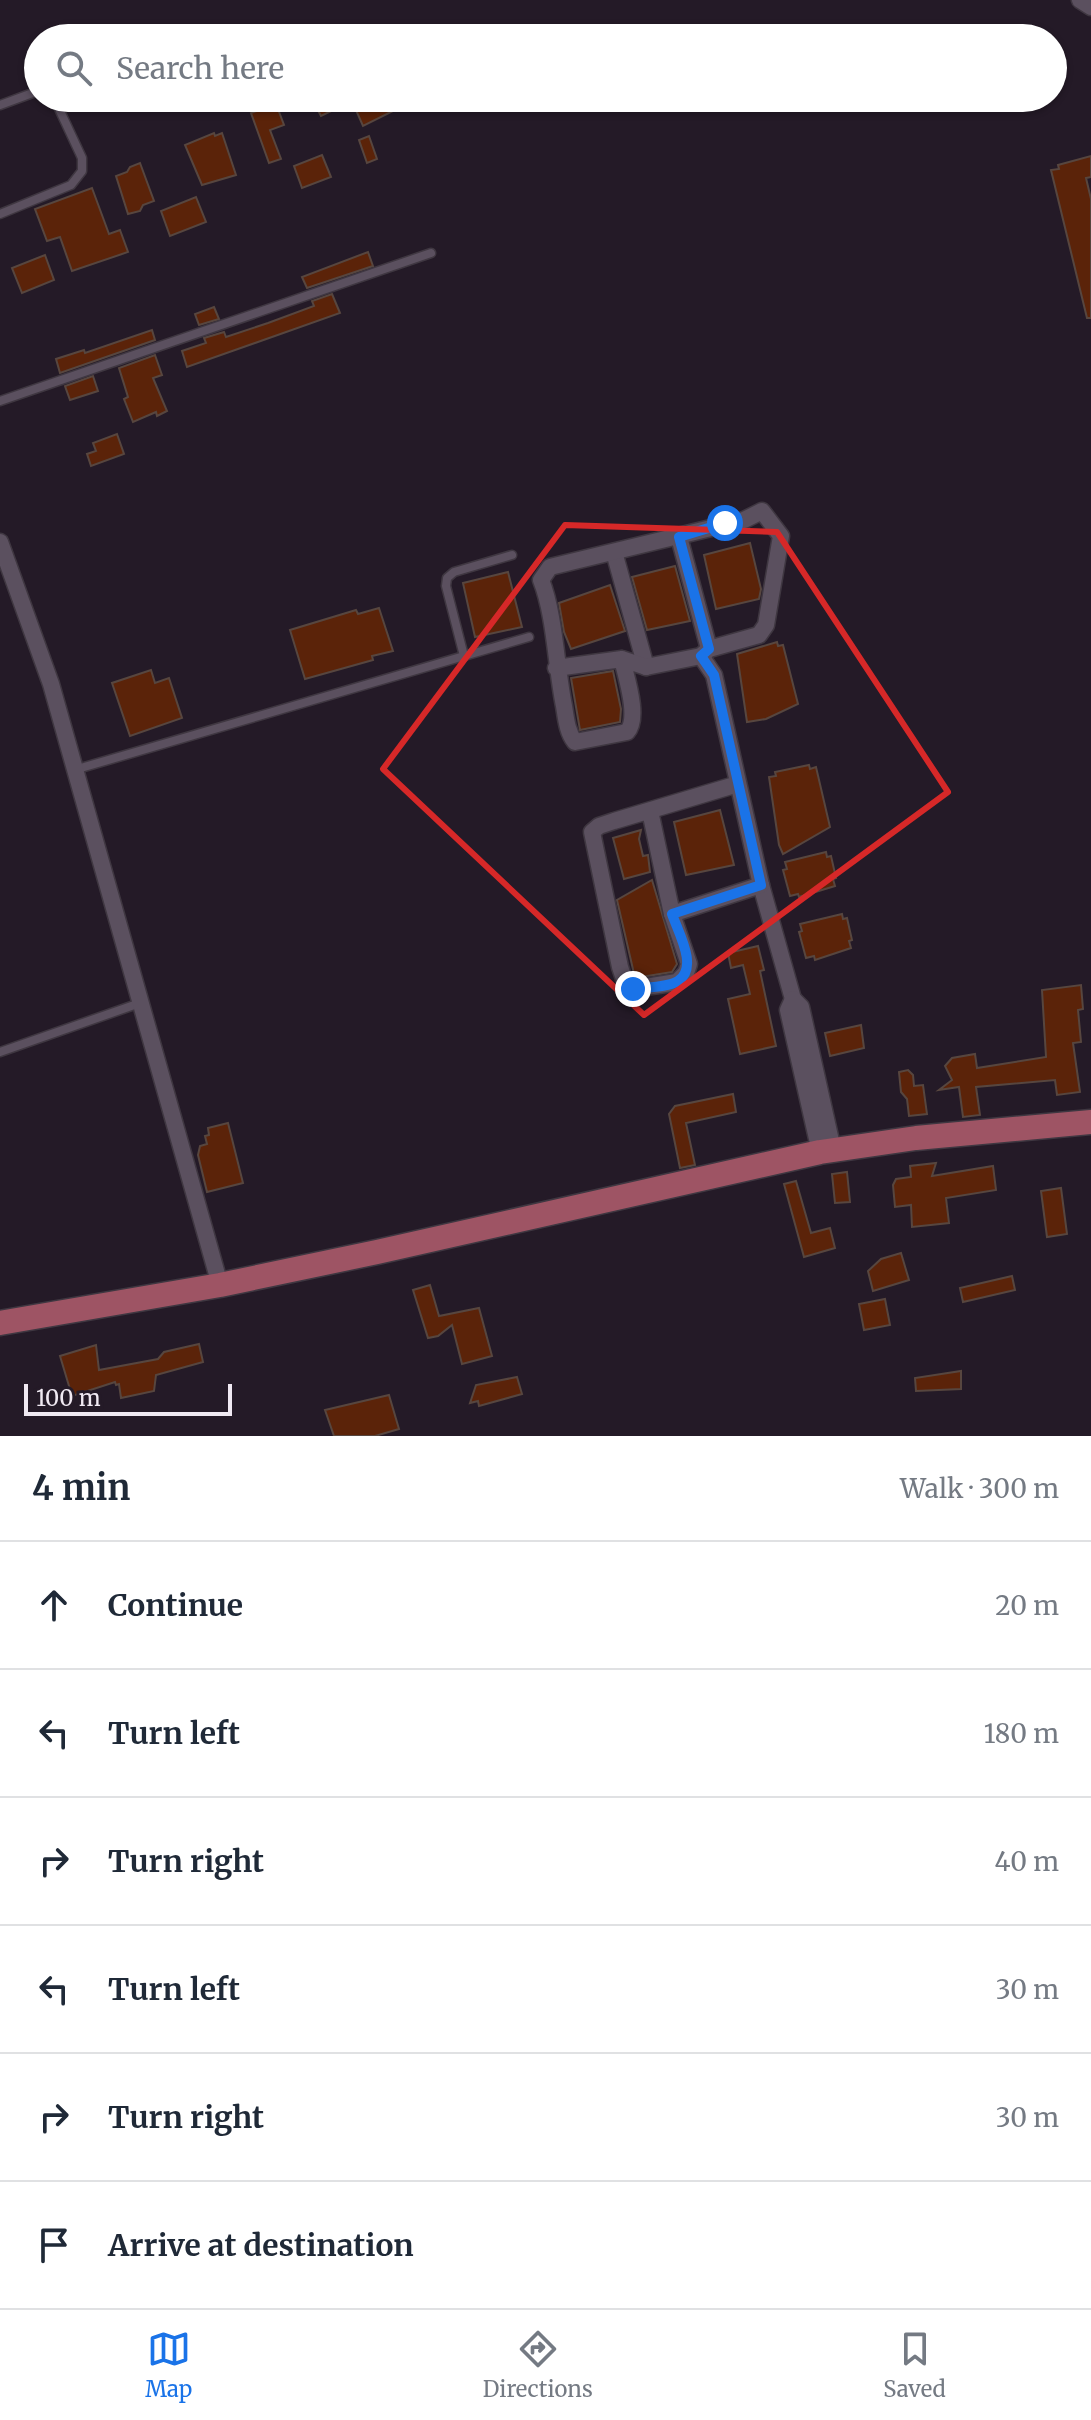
<!DOCTYPE html>
<meta charset="utf-8">
<style>
:root{--surface:#fff;--page:#f6f6f7;--text:#1f2937;--muted:#747a83;--line:#e0e1e3;--accent:#1a73e8}
body{margin:0;font-family:Merriweather,serif;background:var(--page);color:var(--text)}
.scale{position:absolute;left:24px;bottom:20px;width:208px;box-sizing:border-box;padding-left:8px;border:4px solid #f0e9f2;border-top:0;font-size:22px;line-height:28px;white-space:nowrap;color:#f0e9f2;-webkit-text-stroke:6px #241a27;paint-order:stroke}
.stop{position:absolute;width:24px;height:24px;margin:-18px;border:6px solid #1a73e8;border-radius:50%;background:#fff}
.stop.end{background:#1a73e8;border-color:#fff;box-shadow:0 2px 8px #0008}
.list{margin:0;padding:0;list-style:none}
h2{display:flex;justify-content:space-between;align-items:center;height:104px;margin:0;padding:0 32px;font-size:34px}
h2 small{font-size:26px;font-weight:400;color:var(--muted)}
.list li{display:grid;grid-template-columns:52px 1fr auto;gap:24px;align-items:center;box-sizing:border-box;height:128px;padding:0 32px;border-top:2px solid var(--line)}
.list b{display:block;font-size:30px;white-space:nowrap}
.list em{font-size:26px;font-style:normal;color:var(--muted)}
.icon{flex:none;width:44px;height:44px;fill:none;stroke:currentColor;stroke-width:2;stroke-linecap:round;stroke-linejoin:round}
.map{position:relative;flex:none;width:1091px;height:1436px;overflow:hidden}
.search{position:absolute;background:var(--surface);box-shadow:0 2px 6px #0004;left:24px;right:24px;top:24px;height:88px;display:flex;align-items:center;gap:20px;box-sizing:border-box;padding:0 28px;border-radius:44px;color:var(--muted);font-size:30px}
.sheet{height:872px;background:var(--surface)}
nav{display:flex;justify-content:space-around;align-items:center;box-sizing:border-box;height:112px;border-top:2px solid var(--line);background:var(--surface);font-size:22px;color:var(--muted)}
nav a{display:grid;justify-items:center;gap:4px}
nav .on{color:var(--accent)}
.map>svg:first-child{display:block}
.building{fill:#5b2309;stroke:#57463f;stroke-width:2}
.lines{fill:none;stroke-linecap:round;stroke-linejoin:round}
.lane-casing{stroke:#3f3741;stroke-width:11}
.street-casing{stroke:#3f3741;stroke-width:19}
.primary-casing{stroke:#3f3741;stroke-width:27}
.lane{stroke:#5b505f;stroke-width:8}
.street{stroke:#5b505f;stroke-width:16}
.primary{stroke:#9e5464;stroke-width:24}
.route{stroke:#1a73e8;stroke-width:10}
.marked{fill:none;stroke:#d62828;stroke-width:6;stroke-linejoin:round}
</style>
<div class="map">
<svg width="1091" height="1436" viewBox="0 0 1091 1436">
<rect width="100%" height="100%" fill="#241a27"/>
<g class="building">
<path d="M315 98H358L353 100 393 98 397 109 363 126 352 101 321 116 314 103 317 102Z"/>
<path d="M276 104 284 125 270 130 281 159 269 163 251 113Z"/>
<path d="M214 133 215 136 222 133 236 175 202 185 185 145Z"/>
<path d="M369 136 377 159 367 163 359 140Z"/>
<path d="M322 155 331 177 302 188 294 166Z"/>
<path d="M1091 156V177L1086 178 1091 199V318H1087L1051 170 1059 169 1058 165Z"/>
<path d="M140 163 154 201 143 205 140 211 128 214 116 176 127 172 130 167Z"/>
<path d="M92 188 109 234 120 230 128 252 72 271 60 237 47 241 35 209Z"/>
<path d="M196 197 206 222 170 236 161 211Z"/>
<path d="M368 252 373 266 307 288 302 277Z"/>
<path d="M45 255 54 280 22 293 12 268Z"/>
<path d="M332 294 340 313 187 367 182 351 206 343 204 338 224 332 226 337 268 323 314 306 312 301Z"/>
<path d="M214 307 219 319 199 325 195 314Z"/>
<path d="M152 330 155 340 60 373 56 359 84 350 85 353Z"/>
<path d="M155 355 162 375 153 378 167 411 157 416 156 412 133 422 124 399 128 397 119 368Z"/>
<path d="M93 376 98 391 70 400 65 386Z"/>
<path d="M117 434 124 454 91 466 87 454 96 451 93 443Z"/>
<path d="M750 543 761 589 759 599 716 609 704 555Z"/>
<path d="M675 566 690 621 647 630 632 577Z"/>
<path d="M508 572 522 627 475 637 463 583Z"/>
<path d="M610 585 625 631 571 649 564 632 559 603Z"/>
<path d="M379 608 393 651 372 656 373 660 305 679 290 630 356 610 358 614Z"/>
<path d="M777 642 778 646 783 645 798 704 766 719 747 722 737 654Z"/>
<path d="M151 670 155 683 169 678 182 718 130 736 112 683Z"/>
<path d="M613 671 621 709 620 722 580 730 571 678Z"/>
<path d="M809 765 810 769 816 767 830 827 783 854 779 845 769 777 776 776 775 772Z"/>
<path d="M720 810 734 865 686 875 674 822Z"/>
<path d="M641 830 639 839 643 856 648 855 650 872 624 879 613 838Z"/>
<path d="M826 852 827 857 831 856 836 878 833 879 835 886 799 897 798 894 790 896 783 870 787 869 785 862Z"/>
<path d="M652 880 677 964 672 972 635 978 617 900Z"/>
<path d="M842 914 843 919 847 918 852 940 849 941 851 948 815 960 814 956 806 958 799 932 802 931 800 924Z"/>
<path d="M758 946 764 970 760 971 776 1046 740 1054 728 999 750 994 743 965 731 968 728 953Z"/>
<path d="M1081 985 1083 1009 1078 1010 1081 1042 1073 1043 1080 1092 1057 1095 1055 1080 976 1087 980 1115 963 1117 959 1087 939 1090 952 1080 945 1066 952 1058 975 1054 977 1068 1046 1057 1042 990Z"/>
<path d="M861 1025 864 1048 830 1056 825 1033Z"/>
<path d="M908 1070 913 1075 914 1086 923 1085 927 1114 909 1116 907 1099 901 1092 899 1072Z"/>
<path d="M733 1094 736 1112 686 1123 695 1165 680 1168 669 1114 675 1106Z"/>
<path d="M228 1123 243 1183 207 1192 198 1155 200 1146 207 1144 205 1136 209 1135 208 1128Z"/>
<path d="M936 1163 932 1176 993 1166 996 1190 946 1198 949 1223 912 1227 911 1205 895 1207 893 1185 896 1179 911 1177 910 1166Z"/>
<path d="M847 1172 850 1202 835 1203 832 1174Z"/>
<path d="M796 1181 811 1233 830 1228 835 1248 804 1257 784 1184Z"/>
<path d="M1061 1188 1067 1234 1047 1237 1041 1191Z"/>
<path d="M901 1253 909 1280 873 1291 868 1271 881 1259Z"/>
<path d="M1012 1276 1015 1290 963 1302 960 1288Z"/>
<path d="M430 1285 439 1316 479 1308 492 1356 462 1364 452 1325 438 1336 428 1338 413 1290Z"/>
<path d="M885 1299 890 1325 864 1330 859 1304Z"/>
<path d="M199 1344 203 1362 156 1375 154 1391 121 1398 119 1384 116 1385 115 1382 72 1396 60 1356 96 1345 99 1370 158 1359 164 1352Z"/>
<path d="M961 1371V1389L916 1391 915 1378Z"/>
<path d="M517 1377 522 1394 479 1406 478 1401 470 1403 476 1385Z"/>
<path d="M389 1395 399 1429 375 1436H334L325 1410Z"/>
</g>
<g class="lines">
<defs>
<g id="lane">
<path d="M0 105 38 91"/>
<path d="M0 214 71 185 82 171V158L54 98"/>
<path d="M0 401 431 253"/>
<path d="M464 656 446 586 447 578 454 572 512 555"/>
<path d="M74 770 529 637"/>
<path d="M0 1052 140 1003"/>
</g>
<g id="street">
<path d="M1080 0 1091 7"/>
<path d="M679 537 709 649"/>
<path d="M0 542 51 684 220 1285"/>
<path d="M614 552 646 667"/>
<path d="M701 656 714 675 761 885 793 999"/>
<path d="M556 668 622 659 646 667 701 656 709 649 759 635 766 625 781 536 762 511 744 520 550 567 541 580C555 615 556 667 564 706 566 718 567 732 575 742L627 732C640 718 626 677 622 659"/>
<path d="M650 811 672 914 689 964 686 973 677 982 633 989 626 985 620 967 592 832 599 826 614 821 738 784"/>
<path d="M672 914 761 885"/>
<path d="M820 1152 790 1019 788 1010 793 999 801 1007 833 1150"/>
</g>
<path id="primary" d="M0 1323 220 1285 377 1252 820 1152 916 1138 1091 1122"/>
</defs>
<use href="#lane" class="lane-casing"/>
<use href="#street" class="street-casing"/>
<use href="#primary" class="primary-casing"/>
<use href="#lane" class="lane"/>
<use href="#street" class="street"/>
<use href="#primary" class="primary"/>
</g>
<g class="lines">
<path class="route" d="M633 989C645 987 667 988 678 981 699 968 678 932 672 914L761 885 714 675 701 656 709 649 679 537 725 523"/>
</g>
<path class="marked" d="M565 525 777 532 948 792 644 1015 383 769Z"/>
</svg>
<div class="scale">100 m</div>
<div class="stop" style="left:725px;top:523px"></div>
<div class="stop end" style="left:633px;top:989px"></div>
<div class="search"><svg class="icon" aria-label="search" viewBox="0 0 24 24"><circle cx="10" cy="10" r="6"/><path d="M15 15l6 6"/></svg>Search here</div>
</div>
<section class="sheet">
<h2>4 min<small>Walk · 300 m</small></h2>
<ul class="list">
<li><svg class="icon" aria-label="ahead" viewBox="0 0 24 24"><path d="M12 20V5M6 11l6-6 6 6"/></svg><div><b>Continue</b></div><em>20 m</em></li>
<li><svg class="icon" aria-label="left" viewBox="0 0 24 24"><path d="M17 20v-9H6M10 6l-5 5 5 5"/></svg><div><b>Turn left</b></div><em>180 m</em></li>
<li><svg class="icon" aria-label="right" viewBox="0 0 24 24"><path d="M7 20v-9h11M14 6l5 5-5 5"/></svg><div><b>Turn right</b></div><em>40 m</em></li>
<li><svg class="icon" aria-label="left" viewBox="0 0 24 24"><path d="M17 20v-9H6M10 6l-5 5 5 5"/></svg><div><b>Turn left</b></div><em>30 m</em></li>
<li><svg class="icon" aria-label="right" viewBox="0 0 24 24"><path d="M7 20v-9h11M14 6l5 5-5 5"/></svg><div><b>Turn right</b></div><em>30 m</em></li>
<li><svg class="icon" aria-label="arrive" viewBox="0 0 24 24"><path d="M6 21V4h12l-3 4 3 4H6"/></svg><div><b>Arrive at destination</b></div></li>
</ul>
</section>
<nav>
<a class="on"><svg class="icon" aria-label="map" viewBox="0 0 24 24"><path d="M3 6l6-2 6 2 6-2v14l-6 2-6-2-6 2zM9 4v14M15 6v14"/></svg>Map</a>
<a><svg class="icon" aria-label="directions" viewBox="0 0 24 24"><path d="M12 3l9 9-9 9-9-9zM9 14v-3h6M13 9l2 2-2 2"/></svg>Directions</a>
<a><svg class="icon" aria-label="saved" viewBox="0 0 24 24"><path d="M7 4h10v16l-5-4-5 4z"/></svg>Saved</a>
</nav>
